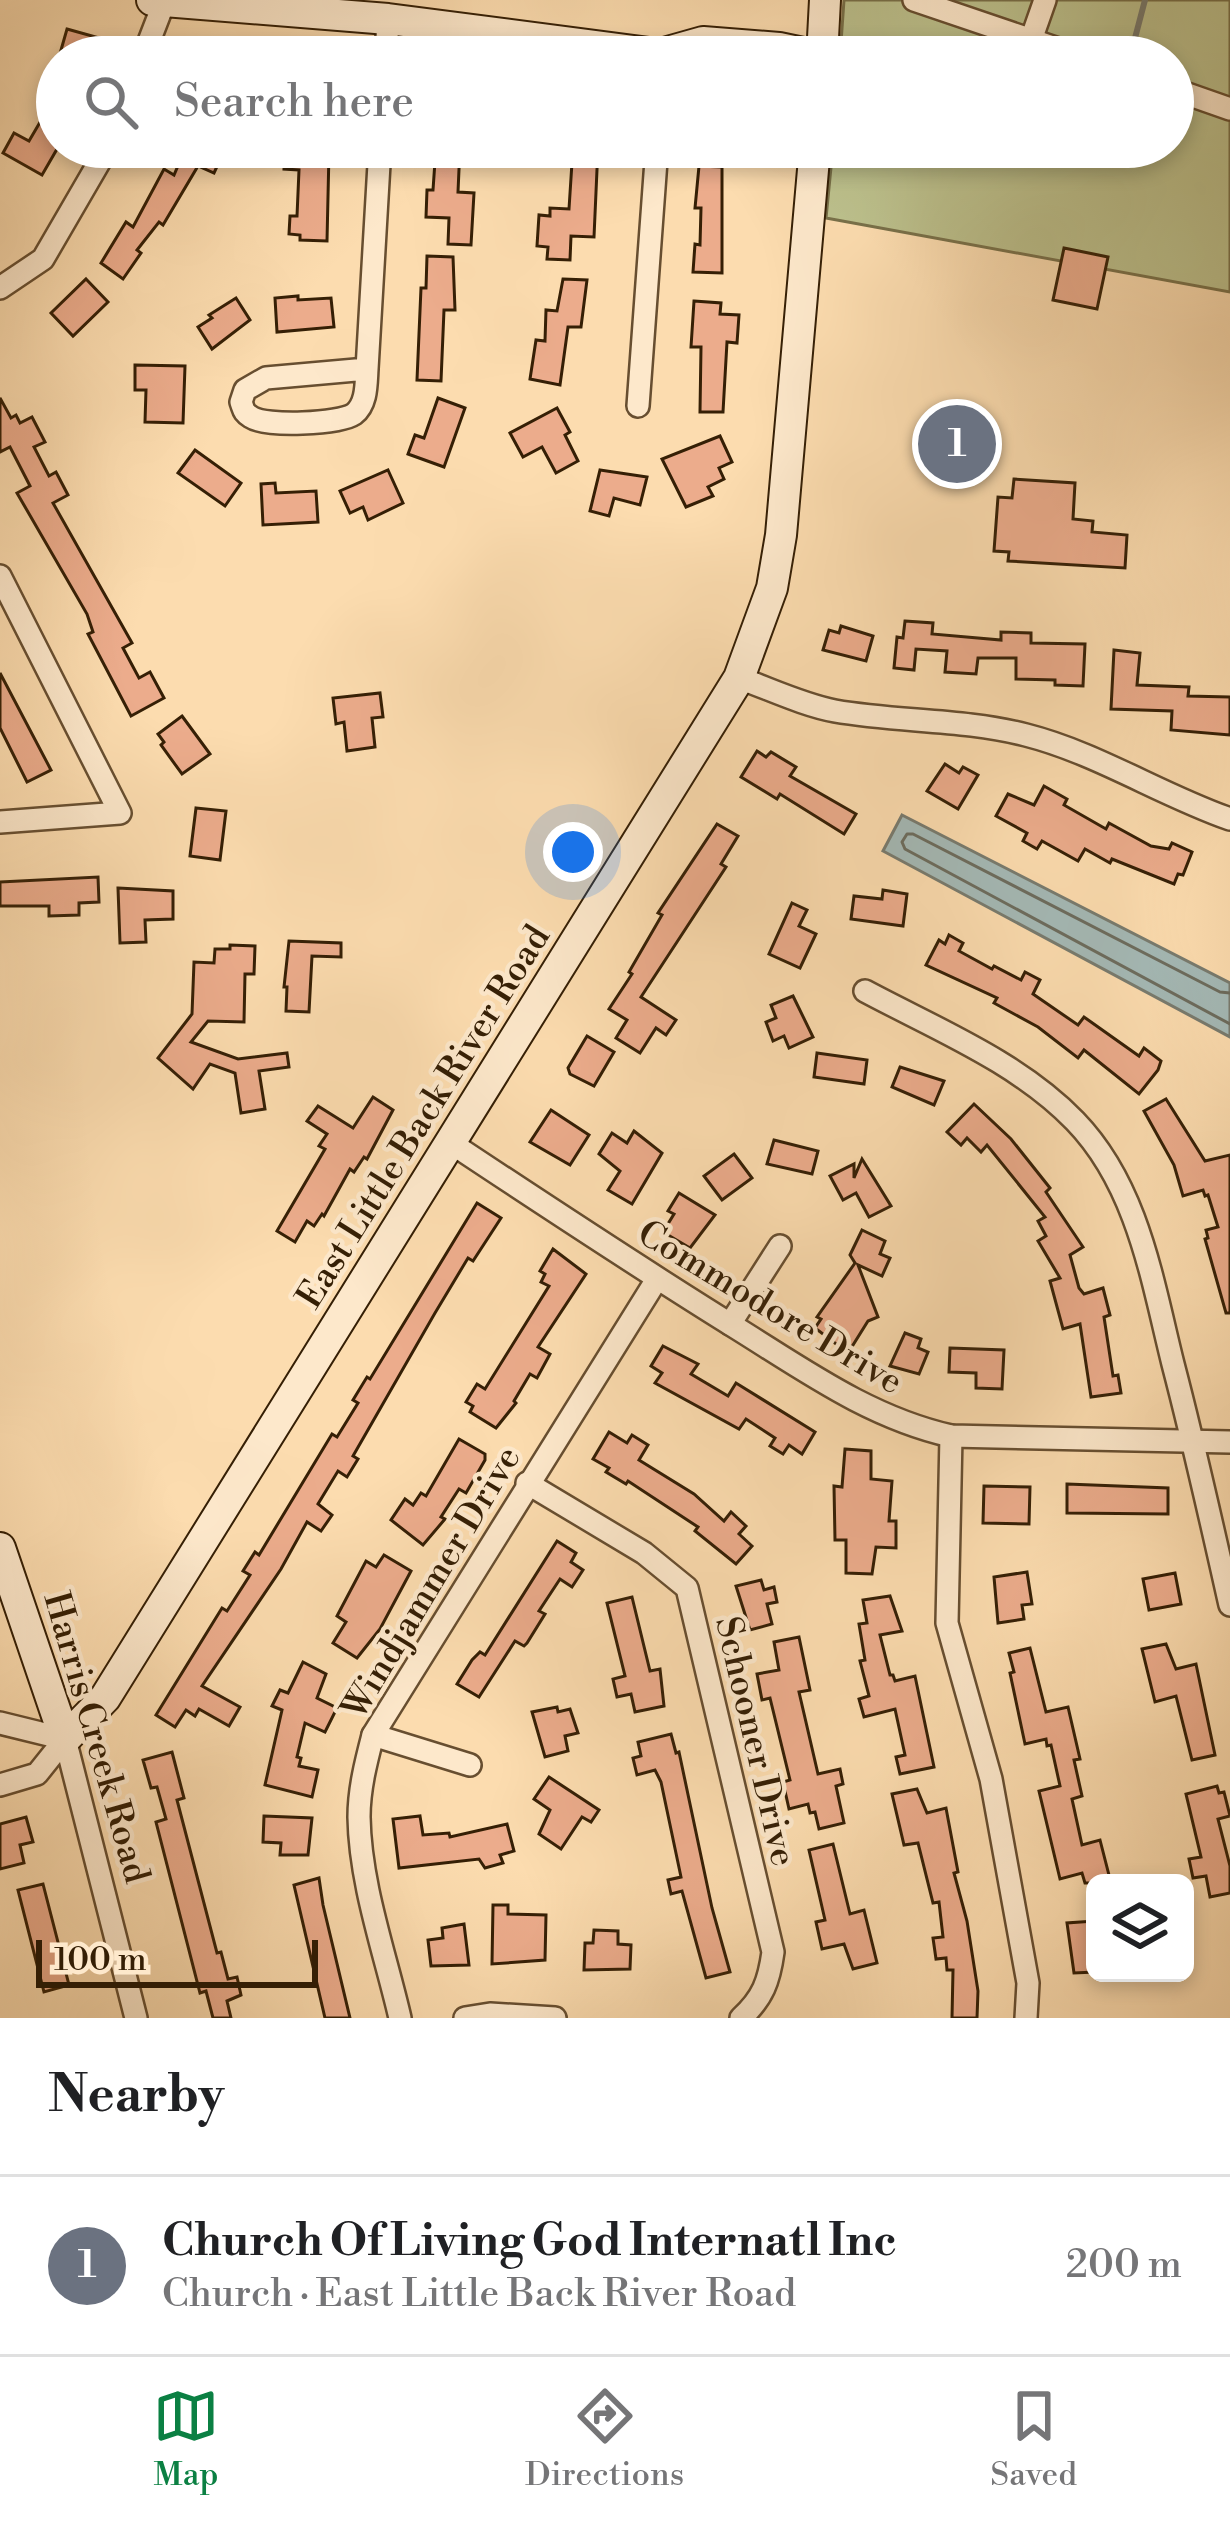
<!DOCTYPE html>
<meta charset="utf-8">
<style>
:root{--surface:#fff;--page:#f2f2f2;--text:#202124;--muted:#757577;--line:#e0e0e0;--accent:#0b8043}
body{margin:0;font-family:"Libre Bodoni",serif;background:var(--page);color:var(--text)}
.controls{position:absolute;right:36px;bottom:36px;display:grid;overflow:hidden;border-radius:18px;box-shadow:0 6px 18px #0003}
.controls button{width:108px;height:108px;display:grid;place-items:center;padding:0;border:0;border-bottom:3px solid var(--line);background:var(--surface);color:var(--text);font:60px sans-serif}
.scale{position:absolute;left:36px;bottom:30px;width:282px;box-sizing:border-box;padding-left:12px;border:6px solid #351f05;border-top:0;font-size:33px;line-height:42px;white-space:nowrap;color:#351f05;-webkit-text-stroke:9px #fde8cb;paint-order:stroke}
.you{position:absolute;left:573px;top:852px;width:42px;height:42px;margin:-30px;border:9px solid #fff;border-radius:50%;background:#1a73e8;box-shadow:0 0 0 18px #1a73e833}
.badge{display:grid;place-items:center;width:78px;height:78px;border-radius:50%;background:var(--accent);color:#fff;font-size:39px;font-weight:700}
.pin{position:absolute;translate:-50% -50%;border:6px solid #fff;box-shadow:0 3px 12px #0006}
.list{margin:0;padding:0;list-style:none}
h2{display:flex;justify-content:space-between;align-items:center;height:156px;margin:0;padding:0 48px;font-size:51px}
h2 small{font-size:39px;font-weight:400;color:var(--muted)}
.list li{display:grid;grid-template-columns:78px 1fr auto;gap:36px;align-items:center;box-sizing:border-box;height:180px;padding:0 48px;border-top:3px solid var(--line)}
.list b{display:block;font-size:45px;white-space:nowrap}
.list p{margin:0;font-size:39px;white-space:nowrap;color:var(--muted)}
.list em{font-size:39px;font-style:normal;color:var(--muted)}
.icon{flex:none;width:66px;height:66px;fill:none;stroke:currentColor;stroke-width:2;stroke-linecap:round;stroke-linejoin:round}
.map{position:relative;flex:none;width:1230px;height:2018px;overflow:hidden}
.search{position:absolute;background:var(--surface);box-shadow:0 6px 18px #0003;left:36px;right:36px;top:36px;height:132px;display:flex;align-items:center;gap:30px;box-sizing:border-box;padding:0 42px;border-radius:66px;color:var(--muted);font-size:45px}
.sheet{height:336px;background:var(--surface)}
nav{display:flex;justify-content:space-around;align-items:center;box-sizing:border-box;height:168px;border-top:3px solid var(--line);background:var(--surface);font-size:33px;color:var(--muted)}
nav a{display:grid;justify-items:center;gap:6px}
nav .on{color:var(--accent)}
.map>svg:first-child{display:block}
.green{fill:#bcc18d;stroke:#787049;stroke-width:3}
.water{fill:#a4b9b6;stroke:#787b6f;stroke-width:3}
.lines{fill:none;stroke-linecap:round;stroke-linejoin:round}
.shore{stroke:#6c6c5e;stroke-width:3}
.stream{stroke:#787b6f;stroke-width:6}
.building{fill:#ecac8c;stroke:#351f05;stroke-width:3}
.street-casing{stroke:#674e30;stroke-width:26}
.secondary-casing{stroke:#351f05;stroke-width:34}
.street{stroke:#fde8cb;stroke-width:21}
.secondary{stroke:#fde8cb;stroke-width:30}
.labels{text-anchor:middle;stroke-width:9;stroke-linejoin:round;paint-order:stroke}
.street-label{font-size:36px;fill:#351f05;stroke:#fde8cb}
</style>
<div class="map">
<svg width="1230" height="2018" viewBox="0 0 1230 2018">
<rect width="100%" height="100%" fill="#fcdcaf"/>
<filter id="stains"><feTurbulence type="fractalNoise" baseFrequency=".00167" numOctaves="4"/><feColorMatrix values="0 0 0 0 .2 0 0 0 0 .09 0 0 0 0 .02 0 0 0 .5 -.17"/></filter>
<radialGradient id="worn" r=".72"><stop offset=".6" stop-color="#630" stop-opacity="0"/><stop offset="1" stop-color="#630" stop-opacity=".3"/></radialGradient>
<path class="green" d="M844 0H1230V292L826 218 833 147H1173V57H840Z"/>
<path class="water" d="M902 815 1230 983V1037L883 851Z"/>
<g class="lines">
<path class="shore" d="M1230 993 1220 992 913 834H907L902 842 905 849 1230 1024"/>
<path class="stream" d="M1130 57 1145 0"/>
</g>
<g class="building">
<path d="M67 29 103 39 98 57H59Z"/>
<path d="M46 112 57 118V149L42 175 3 153 14 133 29 141Z"/>
<path d="M186 147H226L214 173 198 166 163 225 159 222 137 250 141 253 123 279 101 263 126 222 133 227 164 169 174 175Z"/>
<path d="M298 147H326L329 152 327 241 300 240V235L289 234 290 216H297L299 170 284 169 285 152H298Z"/>
<path d="M436 147H460L458 192 474 193 471 245 448 244 449 218 426 217 427 190H433Z"/>
<path d="M573 147H598L594 237 571 236 570 260 547 259 548 247 537 246 539 215 550 216V208L569 209Z"/>
<path d="M699 166 722 167V273L693 272 695 244 700 245 701 208H695Z"/>
<path d="M1064 248 1108 257 1097 309 1053 300Z"/>
<path d="M427 256 453 257 455 310H444L441 381 417 380 421 288H426Z"/>
<path d="M86 279 108 302 73 336 51 313Z"/>
<path d="M563 279 587 280 581 327H568L560 385 530 379 536 340 545 341 546 310 557 311Z"/>
<path d="M298 296V300L331 298 334 327 277 332 275 298Z"/>
<path d="M236 298 250 320 212 349 198 327 212 318 209 315Z"/>
<path d="M694 301 721 303 720 314 739 315 737 343 727 342 723 412H700L701 347H691Z"/>
<path d="M135 365 185 366 183 423 145 422 146 390H135Z"/>
<path d="M0 398 11 418 16 415 20 423 32 417 45 442 34 447 49 476 56 472 68 495 53 503 132 643 123 648 139 678 150 672 164 698 131 716 88 634 93 632 87 614 17 493 30 486 10 447 0 452Z"/>
<path d="M438 398 465 408 444 467 408 454 415 435 424 438Z"/>
<path d="M557 408 570 432 565 435 578 461 556 473 542 447 523 457 510 433Z"/>
<path d="M942 413 967 416 965 434 976 435 972 463 951 460V455L938 453Z"/>
<path d="M720 436 732 462 719 468 724 479 708 487 713 496 686 507 662 459Z"/>
<path d="M195 450 241 483 225 506 178 473Z"/>
<path d="M388 470 403 503 368 520 363 507 350 513 340 491Z"/>
<path d="M600 470 647 477 640 505 614 498 609 516 590 511Z"/>
<path d="M1014 479 1075 483 1073 519 1093 521 1092 532 1127 535 1125 568 1008 561 1009 552 994 551 998 497 1012 498Z"/>
<path d="M275 483 276 493 316 491 318 522 263 525 261 484Z"/>
<path d="M905 621 933 623 932 634 1001 640V632L1031 633V643L1085 644 1083 686 1055 685V680L1016 679V658H978L976 674 945 672 947 651 916 649 914 670 894 668 897 637 903 638Z"/>
<path d="M841 626 873 636 866 661 823 650 829 630 839 633Z"/>
<path d="M1114 650 1140 653 1137 685 1189 687 1188 696 1230 697V735L1171 730 1172 711 1111 709Z"/>
<path d="M0 673 51 770 27 782 0 728Z"/>
<path d="M380 693 383 717 372 718 375 747 347 751 344 722 336 724 333 698Z"/>
<path d="M182 716 210 754 182 774 161 745 164 742 158 734Z"/>
<path d="M757 751 766 757 771 752 796 767 790 776 856 814 844 834 780 794 777 799 741 777Z"/>
<path d="M945 764 959 773 963 767 978 775 958 809 927 791Z"/>
<path d="M1044 786 1067 799 1064 805 1106 829 1109 823 1151 846 1169 849 1172 843 1192 852 1183 875 1178 874 1174 884 1112 859 1110 863 1085 849 1078 861 1042 841 1037 849 1023 841 1027 833 996 816 1008 794 1034 805Z"/>
<path d="M196 808 226 811 220 860 190 856Z"/>
<path d="M717 824 738 836 721 864 726 867 641 997 676 1020 666 1035 656 1028 640 1053 616 1038 627 1020 609 1009 632 974 629 972 662 915 658 913Z"/>
<path d="M98 877 99 902 79 903V915L49 916V906H0V882Z"/>
<path d="M118 888 173 891V919L145 920 146 942 120 943Z"/>
<path d="M883 890 907 894 903 926 851 919 854 896 882 899Z"/>
<path d="M792 903 807 910 799 926 816 934 800 968 769 954Z"/>
<path d="M949 935 963 943 959 951 992 969 994 966 1021 980 1025 972 1040 980 1033 994 1078 1025 1084 1017 1139 1056 1144 1048 1161 1061 1158 1070 1139 1094 1084 1050 1078 1058 1038 1027 994 1003 997 998 926 965 939 940 945 944Z"/>
<path d="M289 941 341 943V957L312 956 309 1012 286 1011 287 987H284Z"/>
<path d="M230 945 255 946 254 974H245L244 1022 208 1021 191 1042 238 1059 287 1053 289 1067 259 1071 265 1109 241 1113 235 1073 210 1064 193 1089 158 1058 192 1014 194 962 214 963 215 949H230Z"/>
<path d="M793 996 813 1037 789 1048 784 1036 773 1041 766 1022 776 1018 771 1005Z"/>
<path d="M587 1036 614 1052 594 1086 570 1074 568 1068Z"/>
<path d="M817 1053 867 1060 864 1084 814 1077Z"/>
<path d="M900 1067 944 1081 934 1105 892 1087Z"/>
<path d="M373 1097 393 1110 367 1159 364 1157 354 1172 350 1169 324 1216 322 1214 314 1226 307 1221 295 1242 277 1231 325 1149 319 1146 327 1134 307 1121 318 1106 353 1128Z"/>
<path d="M1166 1099 1205 1161 1230 1155V1313H1226L1205 1239 1208 1238 1206 1230 1218 1227 1208 1195 1205 1196 1203 1190 1183 1196 1174 1165 1144 1111Z"/>
<path d="M974 1104 1011 1139 1050 1188 1046 1192 1083 1247 1070 1255 1079 1288 1084 1294 1103 1288 1110 1315 1104 1317 1113 1376 1118 1375 1121 1393 1091 1397 1080 1324 1063 1329 1050 1281 1060 1278 1038 1241 1046 1236 1038 1221 1045 1217 987 1145 981 1152 967 1138 961 1145 947 1132Z"/>
<path d="M551 1110 589 1135 570 1165 530 1142Z"/>
<path d="M634 1131 662 1153 632 1204 608 1190 620 1171 599 1154 612 1133 627 1143Z"/>
<path d="M774 1140 818 1151 812 1174 767 1164Z"/>
<path d="M734 1154 752 1178 722 1200 704 1176Z"/>
<path d="M862 1159 891 1206 869 1217 856 1193 843 1200 830 1176 854 1164V1178Z"/>
<path d="M679 1193 715 1215 690 1248 663 1232 674 1214 668 1211Z"/>
<path d="M477 1203 501 1218 473 1261 468 1258 435 1313 353 1456 358 1459 347 1477 338 1471 318 1504 332 1515 321 1531 307 1522 281 1569 202 1686 240 1707 229 1726 199 1709 195 1716 186 1710 175 1727 156 1715 222 1608 227 1611 250 1575 243 1571 255 1552 259 1555 332 1434 337 1437 358 1403 353 1400 367 1377 370 1379Z"/>
<path d="M862 1230 885 1241 880 1254 890 1258 882 1276 858 1265 878 1317 868 1321 848 1353 815 1328 821 1319 817 1317 855 1263 850 1255Z"/>
<path d="M553 1249 586 1274 538 1347 550 1354 537 1378 530 1374 514 1401 516 1403 496 1428 470 1412 473 1406 466 1402 477 1384 485 1389 549 1286 541 1282 545 1274 540 1271Z"/>
<path d="M905 1333 921 1339 918 1348 928 1352 919 1374 890 1366Z"/>
<path d="M663 1346 698 1364 691 1374 728 1396 736 1383 815 1432 802 1454 789 1445 783 1454 770 1446 775 1438 746 1419 739 1429 655 1383 662 1373 651 1366Z"/>
<path d="M950 1348 1004 1350 1002 1389 976 1388V1373L949 1372Z"/>
<path d="M609 1432 627 1443 632 1435 648 1445 639 1460 694 1494 724 1521 731 1512 746 1526 739 1534 752 1546 736 1564 695 1531 698 1527 628 1481 626 1484 606 1472 609 1468 593 1459Z"/>
<path d="M459 1439 485 1454V1460L466 1493 459 1489 441 1517 445 1519 423 1545 391 1520 405 1499 413 1505 421 1493 426 1496Z"/>
<path d="M845 1449 871 1451V1479L892 1481 889 1521H896V1548L876 1547 872 1574 846 1573V1540H835L834 1486 842 1487Z"/>
<path d="M1067 1484 1168 1488V1514L1067 1513Z"/>
<path d="M984 1486 1030 1487 1029 1524 983 1523Z"/>
<path d="M557 1541 576 1553 571 1562 583 1570 572 1587 560 1579 539 1611 545 1614 527 1643 524 1646 515 1641 479 1697 457 1684 472 1660 480 1652 485 1655Z"/>
<path d="M384 1555 411 1571 380 1629 357 1658 333 1643 346 1622 337 1616 366 1561 376 1567Z"/>
<path d="M1027 1572 1032 1604 1022 1605 1024 1619 998 1623 994 1577Z"/>
<path d="M1175 1573 1181 1604 1149 1610 1143 1579Z"/>
<path d="M761 1580 764 1590 774 1587 777 1602 767 1604 772 1624 750 1630 736 1586Z"/>
<path d="M890 1596 902 1631 880 1635 890 1675H893L895 1681 915 1676 934 1767 900 1774 896 1757 905 1755 895 1709 864 1717 859 1699 869 1696 860 1661 865 1660 859 1624 867 1623 863 1600Z"/>
<path d="M632 1597 650 1671 660 1669 664 1706 635 1712 631 1694 617 1697 613 1679 625 1676 607 1603Z"/>
<path d="M799 1637 810 1690 799 1692 818 1774 840 1769 843 1784 836 1786 844 1823 819 1829 815 1812 810 1813 808 1804 789 1809 783 1782 790 1780 770 1698 762 1700 757 1674 779 1670 774 1642Z"/>
<path d="M1166 1644 1176 1669 1196 1664 1215 1755 1192 1760 1176 1696 1155 1702 1142 1649Z"/>
<path d="M1030 1648 1046 1712 1068 1707 1080 1759 1074 1760 1082 1796 1072 1799 1082 1845 1100 1840 1111 1883H1085L1082 1873 1060 1879 1039 1791 1060 1786 1051 1745 1047 1746 1046 1739 1025 1744 1010 1673 1014 1672 1009 1653Z"/>
<path d="M303 1662 326 1674 317 1698 337 1708 325 1732 305 1723 297 1757 301 1758 299 1766 318 1770 312 1797 265 1785 282 1710 272 1706 280 1690 288 1693Z"/>
<path d="M557 1707 558 1712 570 1709 578 1733 565 1736 568 1751 545 1757 532 1712Z"/>
<path d="M671 1734 676 1753 679 1752 712 1908 730 1972 706 1978 682 1891 671 1894 668 1880 681 1877 661 1782 655 1770 637 1775 633 1758 641 1756 638 1742Z"/>
<path d="M172 1752 184 1798 177 1800 217 1953 221 1952 228 1979 237 1977 241 1995 227 2001 231 2018H213L206 1991 200 1993 156 1822 166 1819 157 1787 151 1788 143 1760Z"/>
<path d="M549 1777 599 1810 591 1822 582 1817 561 1849 539 1834 550 1810 534 1799Z"/>
<path d="M1217 1786 1219 1793 1224 1792 1230 1816 1218 1819 1230 1866V1893L1210 1897 1206 1876 1193 1878 1189 1859 1201 1857 1186 1794Z"/>
<path d="M917 1789 927 1813 946 1808 958 1872 954 1873 967 1921 978 1991 977 2018H952L953 1970H947L946 1958 936 1959 933 1938 943 1937 939 1902 933 1903 918 1843 904 1845 892 1794Z"/>
<path d="M264 1816 312 1818 308 1855H280L281 1843 263 1842Z"/>
<path d="M420 1816 423 1835 449 1833 450 1837 507 1824 514 1851 500 1855 503 1863 485 1868 479 1859 399 1868 393 1819Z"/>
<path d="M26 1817 33 1842 20 1845 24 1863 0 1869V1824Z"/>
<path d="M833 1844 850 1914 864 1910 877 1963 853 1969 844 1944 822 1949 816 1922 825 1920 809 1850Z"/>
<path d="M319 1878 323 1905 350 2018H325L294 1885Z"/>
<path d="M43 1884 69 1985 44 1992 18 1890Z"/>
<path d="M493 1905H508V1914L546 1915 545 1960 492 1964Z"/>
<path d="M1094 1921 1095 1972 1074 1973 1067 1923Z"/>
<path d="M464 1924 469 1965 431 1966 428 1940 443 1938 442 1928Z"/>
<path d="M594 1930 618 1931V1944L631 1945 630 1969 584 1970 585 1943H593Z"/>
</g>
<g class="lines">
<defs>
<g id="street">
<path d="M914 0 1082 57"/>
<path d="M1031 40 1045 0"/>
<path d="M143 57 165 0"/>
<path d="M386 57 388 19"/>
<path d="M1173 89 1230 109"/>
<path d="M0 288 43 259 108 147"/>
<path d="M367 369 266 378 245 390 241 402C244 410 243 412 251 417 266 427 339 424 354 414 367 404 366 384 367 369L380 147"/>
<path d="M638 406 657 147"/>
<path d="M0 576 120 813 0 822"/>
<path d="M739 678C770 689 803 705 835 711 898 722 964 719 1026 735 1097 753 1161 795 1230 819"/>
<path d="M865 991C936 1029 1018 1062 1075 1121 1138 1186 1152 1280 1173 1364 1194 1444 1212 1525 1230 1605"/>
<path d="M451 1143C546 1206 641 1269 738 1329 807 1372 871 1418 951 1436L1230 1442"/>
<path d="M730 1324 780 1246"/>
<path d="M951 1436 947 1623 991 1779 1028 1983 1026 2018"/>
<path d="M527 1483 644 1553 687 1588 773 1952C769 1981 763 1998 741 2018"/>
<path d="M0 1723 65 1739"/>
<path d="M373 1735 470 1765"/>
<path d="M65 1739 136 2018"/>
<path d="M0 1785 37 1774 65 1739"/>
<path d="M400 2018C385 1953 360 1884 359 1817 359 1789 366 1762 373 1735L657 1279"/>
<path d="M465 2018 490 2014 555 2018"/>
</g>
<g id="secondary">
<path d="M152 0 388 19 680 57"/>
<path d="M664 53 703 42 779 48 822 57"/>
<path d="M822 57 825 0"/>
<path d="M0 1548 65 1739 105 1698 739 678 772 588 781 535 815 147"/>
</g>
</defs>
<use href="#street" class="street-casing"/>
<use href="#secondary" class="secondary-casing"/>
<use href="#street" class="street"/>
<use href="#secondary" class="secondary"/>
</g>
<g class="labels">
<g class="street-label">
<text transform="translate(422 1116) rotate(-58)" y="13">East Little Back River Road</text>
<text transform="translate(771 1306) rotate(31)" y="13">Commodore Drive</text>
<text transform="translate(430 1582) rotate(-59)" y="13">Windjammer Drive</text>
<text transform="translate(98 1737) rotate(74)" y="13">Harris Creek Road</text>
<text transform="translate(757 1741) rotate(77)" y="13">Schooner Drive</text>
</g>
</g>
<rect width="100%" height="100%" filter="url(#stains)"/>
<rect width="100%" height="100%" fill="url(#worn)"/>
</svg>
<div class="controls">
<button><svg class="icon" aria-label="layers" viewBox="0 0 24 24"><path d="M12 4l9 5-9 5-9-5zM3 14l9 5 9-5"/></svg></button>
</div>
<div class="scale">100 m</div>
<div class="you"></div>
<div class="pin badge" style="left:957px;top:444px;background:#6b7280">1</div>
<div class="search"><svg class="icon" aria-label="search" viewBox="0 0 24 24"><circle cx="10" cy="10" r="6"/><path d="M15 15l6 6"/></svg>Search here</div>
</div>
<section class="sheet">
<h2>Nearby<small></small></h2>
<ul class="list">
<li><span class="badge" style="background:#6b7280">1</span><div><b>Church Of Living God Internatl Inc</b><p>Church · East Little Back River Road</p></div><em>200 m</em></li>
</ul>
</section>
<nav>
<a class="on"><svg class="icon" aria-label="map" viewBox="0 0 24 24"><path d="M3 6l6-2 6 2 6-2v14l-6 2-6-2-6 2zM9 4v14M15 6v14"/></svg>Map</a>
<a><svg class="icon" aria-label="directions" viewBox="0 0 24 24"><path d="M12 3l9 9-9 9-9-9zM9 14v-3h6M13 9l2 2-2 2"/></svg>Directions</a>
<a><svg class="icon" aria-label="saved" viewBox="0 0 24 24"><path d="M7 4h10v16l-5-4-5 4z"/></svg>Saved</a>
</nav>
